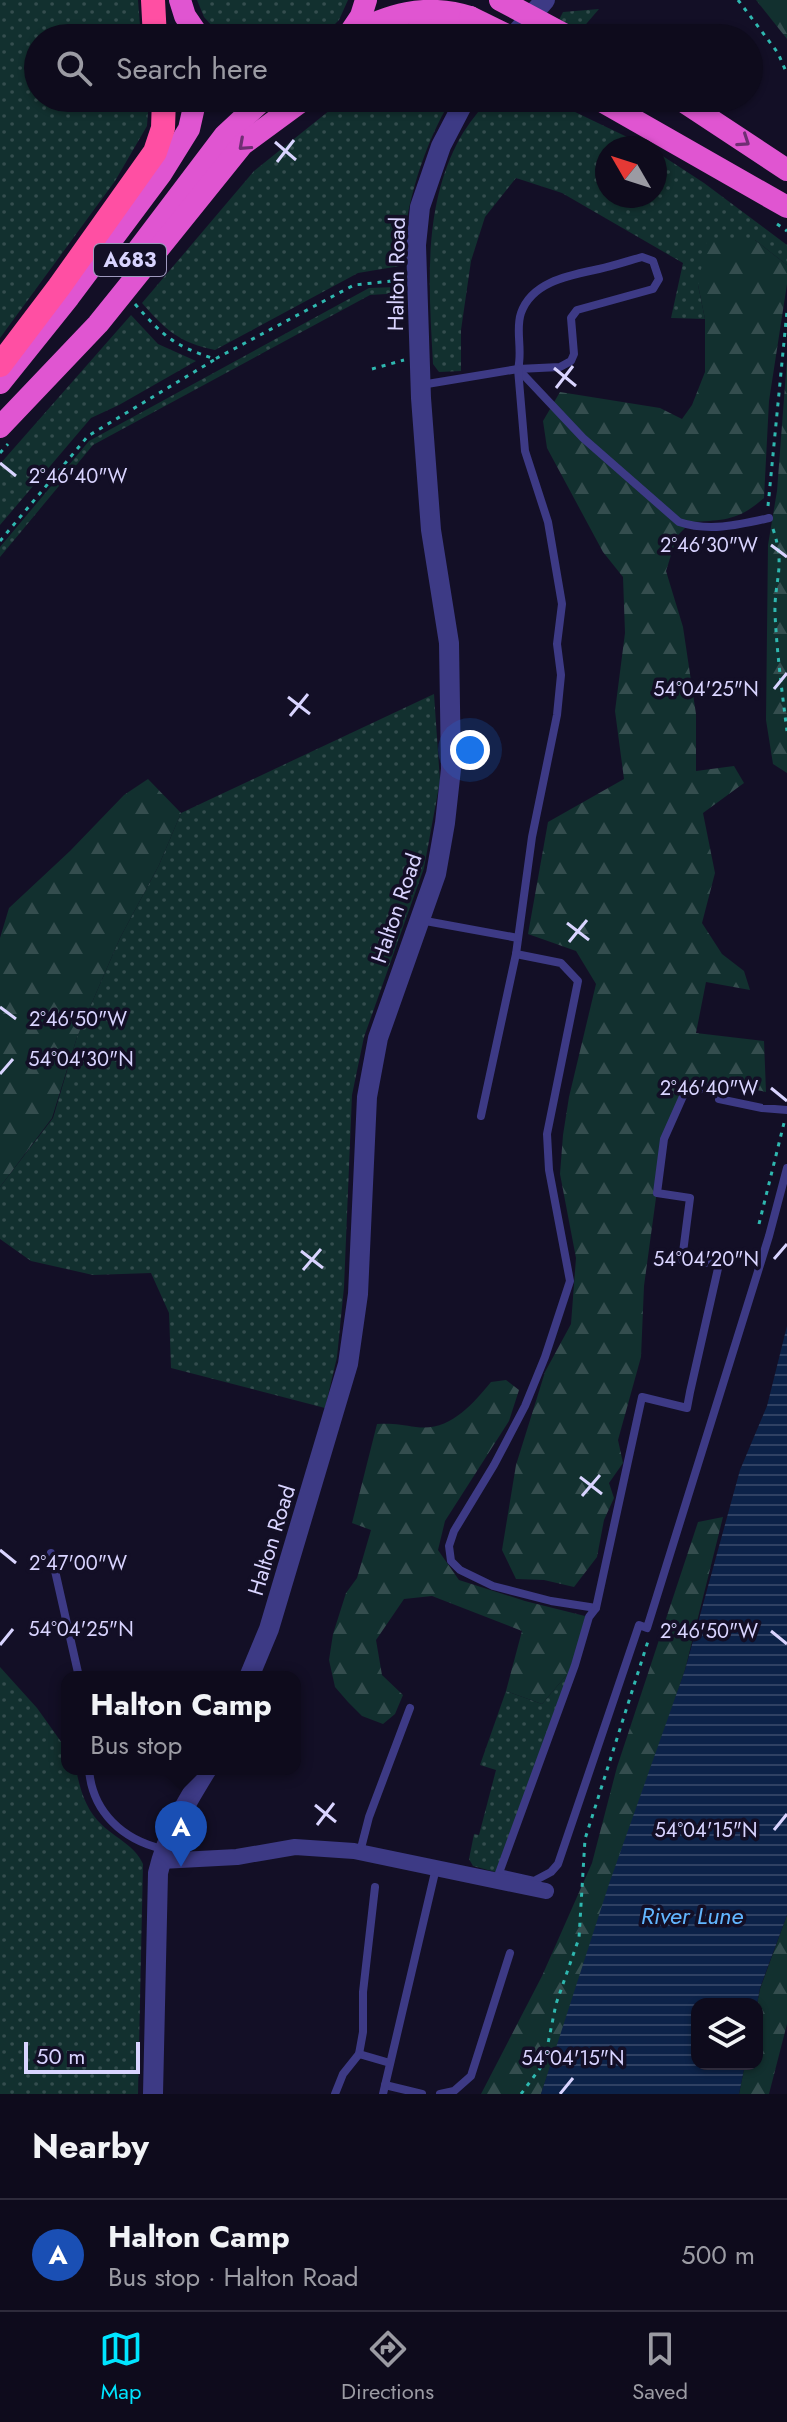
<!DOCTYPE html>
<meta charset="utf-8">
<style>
:root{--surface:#0e0b1c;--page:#1c1929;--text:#f1f3f6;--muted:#9b9ba3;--line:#2e2b3b;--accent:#00e5ff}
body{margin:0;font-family:Jost,sans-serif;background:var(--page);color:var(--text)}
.controls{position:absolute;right:24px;bottom:24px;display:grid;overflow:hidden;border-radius:16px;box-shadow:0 2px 6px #0004}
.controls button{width:72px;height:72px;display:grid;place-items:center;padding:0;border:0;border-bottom:2px solid var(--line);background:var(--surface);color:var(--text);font:40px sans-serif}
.compass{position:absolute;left:595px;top:136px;width:72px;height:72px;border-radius:50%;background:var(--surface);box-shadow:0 2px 6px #0004;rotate:309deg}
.scale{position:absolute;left:24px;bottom:20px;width:116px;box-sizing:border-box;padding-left:8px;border:4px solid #d9d4ff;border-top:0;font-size:22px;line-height:28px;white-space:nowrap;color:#d9d4ff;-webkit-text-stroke:6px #130f26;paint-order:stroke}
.you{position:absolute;left:470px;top:750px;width:28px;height:28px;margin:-20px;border:6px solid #fff;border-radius:50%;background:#1a73e8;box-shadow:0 0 0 12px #1a73e833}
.badge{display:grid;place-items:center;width:52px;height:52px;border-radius:50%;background:var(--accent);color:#fff;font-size:26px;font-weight:700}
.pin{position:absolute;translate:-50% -66px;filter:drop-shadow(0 2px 4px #0008)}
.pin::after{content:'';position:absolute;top:42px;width:28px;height:24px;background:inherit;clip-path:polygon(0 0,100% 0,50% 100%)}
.popup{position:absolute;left:61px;top:1671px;width:240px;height:104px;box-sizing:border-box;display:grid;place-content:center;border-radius:16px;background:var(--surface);filter:drop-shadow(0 2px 6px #0005);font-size:26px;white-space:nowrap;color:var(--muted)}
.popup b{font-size:30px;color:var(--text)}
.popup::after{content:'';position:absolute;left:50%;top:100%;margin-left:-16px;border:16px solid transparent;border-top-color:var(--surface)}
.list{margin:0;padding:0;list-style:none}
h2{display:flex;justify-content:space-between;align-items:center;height:104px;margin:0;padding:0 32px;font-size:34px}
h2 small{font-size:26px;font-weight:400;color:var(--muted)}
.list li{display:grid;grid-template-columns:52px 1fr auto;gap:24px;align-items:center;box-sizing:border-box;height:112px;padding:0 32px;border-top:2px solid var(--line)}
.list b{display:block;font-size:30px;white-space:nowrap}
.list p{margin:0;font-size:26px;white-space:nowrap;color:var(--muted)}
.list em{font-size:26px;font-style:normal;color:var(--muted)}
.icon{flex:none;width:44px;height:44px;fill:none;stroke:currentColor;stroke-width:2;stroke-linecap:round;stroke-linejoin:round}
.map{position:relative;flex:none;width:787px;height:2094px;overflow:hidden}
.search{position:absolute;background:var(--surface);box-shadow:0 2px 6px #0004;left:24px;right:24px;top:24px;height:88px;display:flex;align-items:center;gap:20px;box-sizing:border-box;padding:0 28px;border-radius:44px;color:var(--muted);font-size:30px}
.sheet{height:216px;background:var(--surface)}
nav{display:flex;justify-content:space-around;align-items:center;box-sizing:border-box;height:112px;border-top:2px solid var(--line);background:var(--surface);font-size:22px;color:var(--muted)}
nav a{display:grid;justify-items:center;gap:4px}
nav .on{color:var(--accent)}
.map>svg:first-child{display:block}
.grass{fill:url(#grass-dots)}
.forest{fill:url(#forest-firs)}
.water{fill:url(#water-rules)}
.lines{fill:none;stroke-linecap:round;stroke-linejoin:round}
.path{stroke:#2fb8b0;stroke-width:3;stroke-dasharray:4 6;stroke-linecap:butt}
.service{stroke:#3d3a85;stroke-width:8}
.minor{stroke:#3d3a85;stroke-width:16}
.tertiary{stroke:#3d3a85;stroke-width:20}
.trunk{stroke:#e055d1;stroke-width:22}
.motorway{stroke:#ff4fa3;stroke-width:24}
.trunk-bridge{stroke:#e055d1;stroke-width:22}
.oneway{stroke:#6f2e73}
.ticks{fill:none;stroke:#d9d4ff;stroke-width:3}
.labels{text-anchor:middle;stroke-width:7;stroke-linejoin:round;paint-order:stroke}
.shield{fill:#130f26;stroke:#9e99be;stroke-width:2}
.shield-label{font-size:20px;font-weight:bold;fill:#d9d4ff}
.street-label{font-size:22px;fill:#d9d4ff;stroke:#130f26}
.water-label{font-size:24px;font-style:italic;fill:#62b6ff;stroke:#130f26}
.ticks-label{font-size:20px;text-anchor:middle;fill:#d9d4ff;stroke:#130f26;stroke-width:7;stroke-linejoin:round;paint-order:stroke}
</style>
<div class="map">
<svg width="787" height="2094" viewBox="0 0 787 2094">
<defs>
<pattern id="grass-dots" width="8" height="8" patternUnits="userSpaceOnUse" patternTransform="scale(2)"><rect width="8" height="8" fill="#12302f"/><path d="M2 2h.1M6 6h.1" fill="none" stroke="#344d4e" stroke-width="1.8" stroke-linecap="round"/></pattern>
<pattern id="forest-firs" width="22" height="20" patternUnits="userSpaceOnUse" patternTransform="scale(2)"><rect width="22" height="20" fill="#12302f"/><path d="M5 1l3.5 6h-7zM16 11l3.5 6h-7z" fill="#344d4e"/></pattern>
<pattern id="water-rules" width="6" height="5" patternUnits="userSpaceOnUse" patternTransform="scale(2)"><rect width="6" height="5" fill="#0c2248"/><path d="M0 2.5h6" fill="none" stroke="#2f4163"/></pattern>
</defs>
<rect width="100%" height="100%" fill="#130f26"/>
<g class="grass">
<path d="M0 0H138L141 38H38V98H149L147 126 115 181 0 338Z"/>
<path d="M197 0H348L339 20 321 38H223L204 17Z"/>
<path d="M599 9 581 30 559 20 563 12Z"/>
<path d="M345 98H452C421 150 406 206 400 266L358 273 215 350C179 343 165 329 142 303L254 171Z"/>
<path d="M489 98H546L650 148H607V196H655V151L704 183 787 245V265L755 240 698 285 705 319 671 318 683 263 562 193 516 178 485 217 471 261 461 330V371L439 372 433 364C429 288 422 207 460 138 468 124 479 111 489 98Z"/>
<path d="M396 287 403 293 370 295 93 445 0 557V547L89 441 369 288Z"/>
<path d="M131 315 158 344 196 361 119 405 91 418 0 525V464Z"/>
<path d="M434 694 440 781 424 868 364 1037 352 1095 344 1287 337 1357 325 1408 171 1368 169 1313 151 1273 93 1275 31 1261 0 1239V1187L53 1118 77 1037 120 938 159 865 181 813Z"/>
<path d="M575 1665 499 1873 473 1866 469 1859 474 1834 479 1835 496 1770 480 1765 506 1691 542 1704Z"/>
<path d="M0 1667 37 1708 67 1750V1769H76C80 1790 86 1810 102 1825 116 1838 136 1847 143 1864L138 2094H0Z"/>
</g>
<g class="forest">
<path d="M756 0H787V39Z"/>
<path d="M707 239 755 240 787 265V284L769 401 764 498C738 521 724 520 691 522L677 536 666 571 683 627 696 714V771L734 766 744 783 703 813 715 873 702 923 722 954 744 971 750 990 706 982 696 1033 764 1041 766 1092 723 1083 684 1094 664 1139 644 1286 641 1357 618 1440 623 1463 609 1483 614 1498 604 1520 597 1557 574 1587 544 1580 516 1579 502 1550 516 1465 545 1372 571 1324 576 1258 560 1174 563 1135 569 1097 596 984 576 951 528 934 548 822 624 779 615 711 625 633 623 577 603 552 547 448 543 421 560 392 660 408 682 419 692 405 705 372V319L698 285Z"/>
<path d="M787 359V773L773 764 766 720 768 545 777 491Z"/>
<path d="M148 779 181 813 159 865 120 938 77 1037 52 1118 0 1187V938L9 908 70 851 124 795Z"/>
<path d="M506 1380 519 1390 509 1421 445 1521 438 1550 459 1580 525 1601 589 1617 575 1665 542 1704 506 1691 522 1631 432 1596 404 1599 376 1640 382 1675 403 1695 395 1714 383 1724 362 1716 348 1702 335 1687 329 1660 333 1634 346 1593 357 1578 371 1530 352 1523 377 1424C392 1423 402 1425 416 1427 449 1432 472 1405 491 1382Z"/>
<path d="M723 1517 685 1670 541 2094H481L542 1976 592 1863 617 1767 698 1522Z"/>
<path d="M787 1915V2024L769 2094H739L745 2064H757V2004L760 1989Z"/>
</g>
<path class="water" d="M787 1326V1915L760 1988 757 2004H697V2064H745L739 2094H541L609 1884 685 1670 740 1470 767 1406Z"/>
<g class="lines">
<g class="path">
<path d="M738 0 778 53 787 74"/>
<path d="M559 98 581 109"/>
<path d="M323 106 332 98"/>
<path d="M777 224 787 231"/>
<path d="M135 304C163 336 174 346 215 359L354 285 401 280"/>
<path d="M372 369 404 360"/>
<path d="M0 453 8 444"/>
<path d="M768 506 787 311"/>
<path d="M773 529C786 567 774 580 775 614 777 654 782 692 787 731"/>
<path d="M0 541 88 436 214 360"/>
<path d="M759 1224 784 1123"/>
<path d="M521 2094 544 2063 556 2004 579 1938 585 1839 649 1638"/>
</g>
<g class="service">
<path d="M642 257 653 261 659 279 653 289 577 310 571 318 574 354 571 361 560 367 518 369C523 350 515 330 521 313 532 281 571 275 599 269 613 266 628 261 642 257Z"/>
<path d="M518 369 583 438 679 522C709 532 738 525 769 518"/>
<path d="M421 385 518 369 525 451 548 522 562 604 557 644 561 675 557 715 532 837 516 954 561 963 578 981 547 1134 549 1170 570 1281 545 1357 525 1406 494 1465 454 1531 449 1546 451 1561 460 1570 493 1586 551 1601 596 1608"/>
<path d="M420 920 518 938"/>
<path d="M787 1110 762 1108 719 1099 723 1083 684 1094 664 1139 657 1193 690 1198 682 1260 719 1264 690 1392 687 1408 642 1397 596 1608 589 1617 575 1665 499 1873 534 1881 551 1872 558 1864 639 1625 647 1628 769 1236 787 1168"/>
<path d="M481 1116 516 954"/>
<path d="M51 1553 79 1677"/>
<path d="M89 1769C92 1812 123 1840 163 1849"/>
<path d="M360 1852 369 1817 410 1708"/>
<path d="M359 2054 363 2032V1992L375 1887"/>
<path d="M385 2085 422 2094"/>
<path d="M335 2094 343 2074 359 2054 390 2063"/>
<path d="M383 2094 436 1868"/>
<path d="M440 2094 454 2091 471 2076 510 1953"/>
</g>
<path class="minor" d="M161 1861 237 1857 295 1847 354 1851 546 1891"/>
<g class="tertiary">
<path d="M512 38 545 0"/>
<path d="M249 1677 269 1629 348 1364 358 1294 367 1097 378 1038 436 874 445 823 451 769 449 643 431 530 421 398 416 245 420 207 441 146 466 98"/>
<path d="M153 2094 158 1873C167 1834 186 1803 207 1769"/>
</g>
<g class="trunk">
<path d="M180 0 185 16 200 38"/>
<path d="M348 36C388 14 425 3 470 17"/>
<path d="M347 37 361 16 366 0"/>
<path d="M399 38C424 28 444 29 468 38"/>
<path d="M596 98 787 207"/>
<path d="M678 98 787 170"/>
<path d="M128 263 225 135 265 98"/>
<path d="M0 383 69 297 161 174 189 129 196 98"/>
<path d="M0 427 98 324 242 145 306 98"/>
</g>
<g class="motorway">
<path d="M153 0 155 38"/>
<path d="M0 365 59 287 155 152 163 128 164 98"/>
</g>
<g class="trunk-bridge">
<path d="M500 0 571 38"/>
<path d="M470 17 513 38"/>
</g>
</g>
<defs><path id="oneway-chevron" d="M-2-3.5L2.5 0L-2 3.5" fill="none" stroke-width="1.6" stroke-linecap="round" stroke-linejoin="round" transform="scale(2)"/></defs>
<g class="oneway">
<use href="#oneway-chevron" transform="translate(744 141) rotate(34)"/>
<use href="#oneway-chevron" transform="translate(244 145) rotate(138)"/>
</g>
<path class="ticks" d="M275 142 296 160M277 162 294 140M554 368 576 386M556 388 573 366M0 463 16 476M771 545 787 557M774 689 787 673M288 697 310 714M290 716 308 694M567 923 589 940M569 942 587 920M0 1007 16 1019M0 1074 13 1059M771 1088 787 1101M301 1251 323 1268M774 1259 787 1244M303 1270 321 1249M580 1477 602 1494M582 1496 600 1475M0 1550 16 1563M771 1631 787 1644M0 1645 13 1629M315 1805 336 1822M317 1825 334 1803M774 1830 787 1814M560 2094 573 2078"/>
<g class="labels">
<rect class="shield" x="94" y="244" width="72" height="32" rx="6"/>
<g class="shield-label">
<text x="130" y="267">A683</text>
</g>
<g class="street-label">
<text transform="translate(396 274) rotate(-89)" y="8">Halton Road</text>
<text transform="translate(396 908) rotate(-71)" y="8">Halton Road</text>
<text transform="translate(271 1540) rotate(-73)" y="8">Halton Road</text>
</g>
<g class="water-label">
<text x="692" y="1924">River Lune</text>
</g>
</g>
<g class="ticks-label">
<text x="78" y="483">2°46'40"W</text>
<text x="709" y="552">2°46'30"W</text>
<text x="706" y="696">54°04'25"N</text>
<text x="78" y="1026">2°46'50"W</text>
<text x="81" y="1066">54°04'30"N</text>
<text x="709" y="1095">2°46'40"W</text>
<text x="706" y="1266">54°04'20"N</text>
<text x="78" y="1570">2°47'00"W</text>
<text x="81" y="1636">54°04'25"N</text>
<text x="709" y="1638">2°46'50"W</text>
<text x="706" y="1837">54°04'15"N</text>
<text x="573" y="2065">54°04'15"N</text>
</g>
</svg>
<div class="controls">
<button><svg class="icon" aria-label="layers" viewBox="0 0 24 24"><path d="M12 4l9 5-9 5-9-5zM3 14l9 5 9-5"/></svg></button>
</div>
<svg class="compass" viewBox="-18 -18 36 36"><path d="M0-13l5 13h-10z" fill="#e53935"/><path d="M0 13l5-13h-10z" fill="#9b9ba3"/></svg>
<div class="scale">50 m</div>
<div class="you"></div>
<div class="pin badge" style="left:181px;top:1867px;background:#1a4fb4">A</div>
<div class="popup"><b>Halton Camp</b>Bus stop</div>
<div class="search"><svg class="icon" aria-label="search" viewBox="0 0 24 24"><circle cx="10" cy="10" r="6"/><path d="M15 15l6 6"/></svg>Search here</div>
</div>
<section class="sheet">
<h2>Nearby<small></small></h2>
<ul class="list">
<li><span class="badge" style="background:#1a4fb4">A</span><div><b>Halton Camp</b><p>Bus stop · Halton Road</p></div><em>500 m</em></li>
</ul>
</section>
<nav>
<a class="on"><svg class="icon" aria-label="map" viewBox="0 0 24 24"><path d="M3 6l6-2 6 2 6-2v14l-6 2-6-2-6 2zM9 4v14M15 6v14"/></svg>Map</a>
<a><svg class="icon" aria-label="directions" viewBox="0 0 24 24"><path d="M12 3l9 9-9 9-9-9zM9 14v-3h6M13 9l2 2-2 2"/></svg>Directions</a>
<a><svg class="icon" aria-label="saved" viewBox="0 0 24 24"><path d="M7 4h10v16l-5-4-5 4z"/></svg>Saved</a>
</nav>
